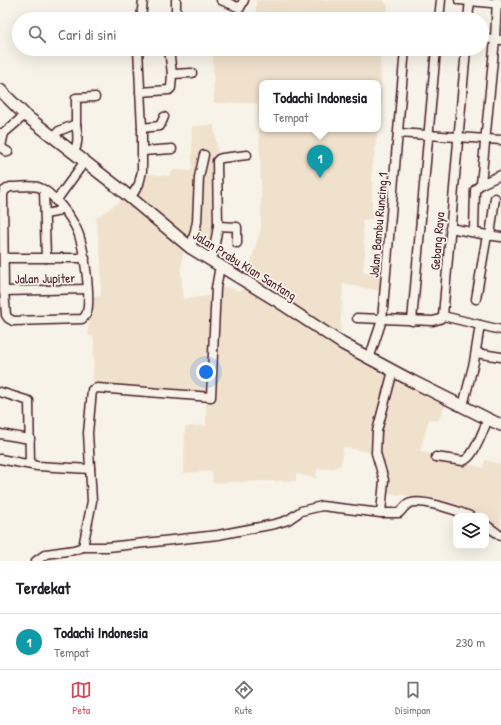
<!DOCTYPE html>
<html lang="id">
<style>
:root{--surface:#fff;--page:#f2f2f2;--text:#202124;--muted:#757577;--line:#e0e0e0;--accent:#d1495b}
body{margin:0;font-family:"Patrick Hand",sans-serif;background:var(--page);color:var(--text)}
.controls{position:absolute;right:12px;bottom:12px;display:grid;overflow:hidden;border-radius:8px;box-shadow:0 4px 16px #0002}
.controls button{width:36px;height:36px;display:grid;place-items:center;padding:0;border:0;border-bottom:1px solid var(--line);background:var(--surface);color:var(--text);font:20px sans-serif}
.you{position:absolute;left:206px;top:372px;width:14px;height:14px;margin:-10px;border:3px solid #fff;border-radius:50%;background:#1a73e8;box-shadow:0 0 0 6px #1a73e833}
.badge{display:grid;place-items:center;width:26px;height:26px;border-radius:50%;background:var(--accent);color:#fff;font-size:13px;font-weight:700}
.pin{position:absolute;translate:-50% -33px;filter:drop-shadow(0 1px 2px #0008)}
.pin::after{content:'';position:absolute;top:21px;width:14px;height:12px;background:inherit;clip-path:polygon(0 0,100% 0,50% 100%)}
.popup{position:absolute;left:259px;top:80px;width:122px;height:52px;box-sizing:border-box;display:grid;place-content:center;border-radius:8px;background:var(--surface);filter:drop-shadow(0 1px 3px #0005);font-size:13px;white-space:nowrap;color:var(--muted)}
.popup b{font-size:15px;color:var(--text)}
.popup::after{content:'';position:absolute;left:50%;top:100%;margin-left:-8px;border:8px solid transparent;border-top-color:var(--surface)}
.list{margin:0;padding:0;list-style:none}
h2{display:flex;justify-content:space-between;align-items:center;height:52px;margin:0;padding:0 16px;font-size:17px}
h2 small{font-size:13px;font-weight:400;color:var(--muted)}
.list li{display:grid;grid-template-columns:26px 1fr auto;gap:12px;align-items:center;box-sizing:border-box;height:56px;padding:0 16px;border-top:1px solid var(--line)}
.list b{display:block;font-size:15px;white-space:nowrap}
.list p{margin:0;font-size:13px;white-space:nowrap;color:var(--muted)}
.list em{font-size:13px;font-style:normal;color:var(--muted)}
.icon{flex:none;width:22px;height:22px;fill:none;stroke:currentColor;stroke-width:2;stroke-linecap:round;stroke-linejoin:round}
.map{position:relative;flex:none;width:501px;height:561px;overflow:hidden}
.search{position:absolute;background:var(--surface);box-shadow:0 4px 16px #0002;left:12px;right:12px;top:12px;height:44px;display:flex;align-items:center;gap:10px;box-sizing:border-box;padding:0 14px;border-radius:22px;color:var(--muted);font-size:15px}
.sheet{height:108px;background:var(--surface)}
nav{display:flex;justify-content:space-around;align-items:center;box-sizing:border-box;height:56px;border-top:1px solid var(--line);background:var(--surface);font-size:11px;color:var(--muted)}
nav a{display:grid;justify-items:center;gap:2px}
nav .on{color:var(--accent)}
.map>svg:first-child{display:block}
.built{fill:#f0e1cd}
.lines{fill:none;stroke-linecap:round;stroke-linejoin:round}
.street-casing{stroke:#4a1f2b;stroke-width:11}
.secondary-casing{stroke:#4a1f2b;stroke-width:14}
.street{stroke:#f7f3e8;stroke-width:8}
.secondary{stroke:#f7f3e8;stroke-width:11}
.labels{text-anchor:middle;stroke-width:3.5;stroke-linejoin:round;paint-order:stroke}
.street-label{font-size:13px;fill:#4a1f2b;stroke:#f7f3e8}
</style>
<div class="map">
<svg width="501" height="561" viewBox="0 0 501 561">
<rect width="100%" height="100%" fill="#f7f3e8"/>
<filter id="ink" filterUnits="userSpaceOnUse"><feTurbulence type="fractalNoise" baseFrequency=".025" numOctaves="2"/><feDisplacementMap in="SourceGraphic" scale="8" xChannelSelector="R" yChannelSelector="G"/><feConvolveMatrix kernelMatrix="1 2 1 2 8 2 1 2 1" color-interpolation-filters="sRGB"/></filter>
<g filter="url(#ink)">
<g class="built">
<path d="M256 0H383V1L388 5 387 19H256Z"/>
<path d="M213 49H382L380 60 382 108 378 127V83H262V129H378L372 169V219L362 220 365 253 363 272 388 275 387 292 343 284 340 337 450 396 438 421 429 419 420 451 483 468 485 460 501 464V528L486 521V516H476L456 506 422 498 381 492 382 472 373 453 343 447 341 465 334 468 317 469 316 478 296 474V481H265L213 483 212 471 184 473 185 427 206 425V399L93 389 94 337 88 335 90 296H101V261L96 218 135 191 142 173 169 176 173 170 192 171V126L214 125 219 163 217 229 210 255 186 237 181 268 183 299 217 295V285L240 291 247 275 261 228V188L258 103H214Z"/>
</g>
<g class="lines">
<defs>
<g id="street">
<path d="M221 0 240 8 244 0"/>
<path d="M459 0 501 4"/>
<path d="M141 19 143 0"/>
<path d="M176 19V0"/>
<path d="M439 19 441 0"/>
<path d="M468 19 470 0"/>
<path d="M482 38 501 40"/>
<path d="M172 74 192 73"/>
<path d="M140 92 169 90 171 88 172 74 169 49"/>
<path d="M142 128 160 126 164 117"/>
<path d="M0 133H4L25 115"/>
<path d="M4 133 1 146 3 149 8 152"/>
<path d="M398 133 501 140"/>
<path d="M53 137 59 131 76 124V98L95 97"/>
<path d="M143 151 172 149"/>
<path d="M74 152C79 144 78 134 76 124"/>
<path d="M481 184 495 39 497 0"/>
<path d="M10 187C17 187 31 185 38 187 52 191 71 217 77 230 84 245 91 296 87 312 86 316 85 317 82 319L13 321 8 318 6 315 4 291 3 196 4 191Z"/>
<path d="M44 191 46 258"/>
<path d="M131 197 139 184 142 171V128L138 49"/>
<path d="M56 201 85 161"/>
<path d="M45 214 56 212 62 207"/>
<path d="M218 226 237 227V243"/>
<path d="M450 228 487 235 476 299"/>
<path d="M474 232 475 190 481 184 501 175"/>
<path d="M487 235 501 237"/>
<path d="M490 236 495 198"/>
<path d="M191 248 197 222 199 177 204 155"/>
<path d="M4 258H85"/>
<path d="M212 261 218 226 217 161 219 159 222 158 247 155"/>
<path d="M4 291 87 289"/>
<path d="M443 316 501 330"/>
<path d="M357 318 433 321 440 319 443 316 466 49"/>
<path d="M412 321 436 49"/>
<path d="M476 353 501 357"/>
<path d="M369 359 382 320 405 49"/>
<path d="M0 392 29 401 30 464"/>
<path d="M463 406 474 362 480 325"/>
<path d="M0 434 30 439"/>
<path d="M436 457 463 461C474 458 483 430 488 419"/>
<path d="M0 459 37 466 90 469"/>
<path d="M381 513 384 480 376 453 377 431 393 371"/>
<path d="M486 525 501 536"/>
<path d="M83 547 92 501 88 433 92 390 97 388 211 397 216 288 220 266"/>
<path d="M36 561 46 554 74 550 83 547H108L218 535 275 524 288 520 301 511 322 506 381 513H399C402 510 405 506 408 504 419 497 458 511 470 516"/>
</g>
<path id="secondary" d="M0 90 25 115 115 185 191 248 276 300 343 344 412 381 488 419 501 425"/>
</defs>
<use href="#street" class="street-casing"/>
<use href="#secondary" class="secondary-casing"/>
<use href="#street" class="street"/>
<use href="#secondary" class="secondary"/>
</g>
</g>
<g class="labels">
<g class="street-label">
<text transform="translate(378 225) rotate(-85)" y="5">Jalan Bambu Runcing 1</text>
<text transform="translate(437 241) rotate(-85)" y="5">Gebang Raya</text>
<text transform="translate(245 265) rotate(32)" y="5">Jalan Prabu Kian Santang</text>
<text transform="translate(45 278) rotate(-1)" y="5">Jalan Jupiter</text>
</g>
</g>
</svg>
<div class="controls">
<button><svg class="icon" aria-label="layers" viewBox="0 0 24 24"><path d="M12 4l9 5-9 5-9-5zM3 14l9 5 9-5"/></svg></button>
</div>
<div class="you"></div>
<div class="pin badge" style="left:320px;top:178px;background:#0f9aa8">1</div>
<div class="popup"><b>Todachi Indonesia</b>Tempat</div>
<div class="search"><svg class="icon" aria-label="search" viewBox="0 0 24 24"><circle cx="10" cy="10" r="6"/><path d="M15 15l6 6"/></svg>Cari di sini</div>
</div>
<section class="sheet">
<h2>Terdekat<small></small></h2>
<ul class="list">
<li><span class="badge" style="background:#0f9aa8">1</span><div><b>Todachi Indonesia</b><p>Tempat</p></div><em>230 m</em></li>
</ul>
</section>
<nav>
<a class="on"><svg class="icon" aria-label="map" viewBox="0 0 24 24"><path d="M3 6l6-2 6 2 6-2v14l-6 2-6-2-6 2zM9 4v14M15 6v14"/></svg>Peta</a>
<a><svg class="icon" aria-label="directions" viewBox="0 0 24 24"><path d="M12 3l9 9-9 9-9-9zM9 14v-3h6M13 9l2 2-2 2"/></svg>Rute</a>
<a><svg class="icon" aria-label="saved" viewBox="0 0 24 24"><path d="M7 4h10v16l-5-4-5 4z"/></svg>Disimpan</a>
</nav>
